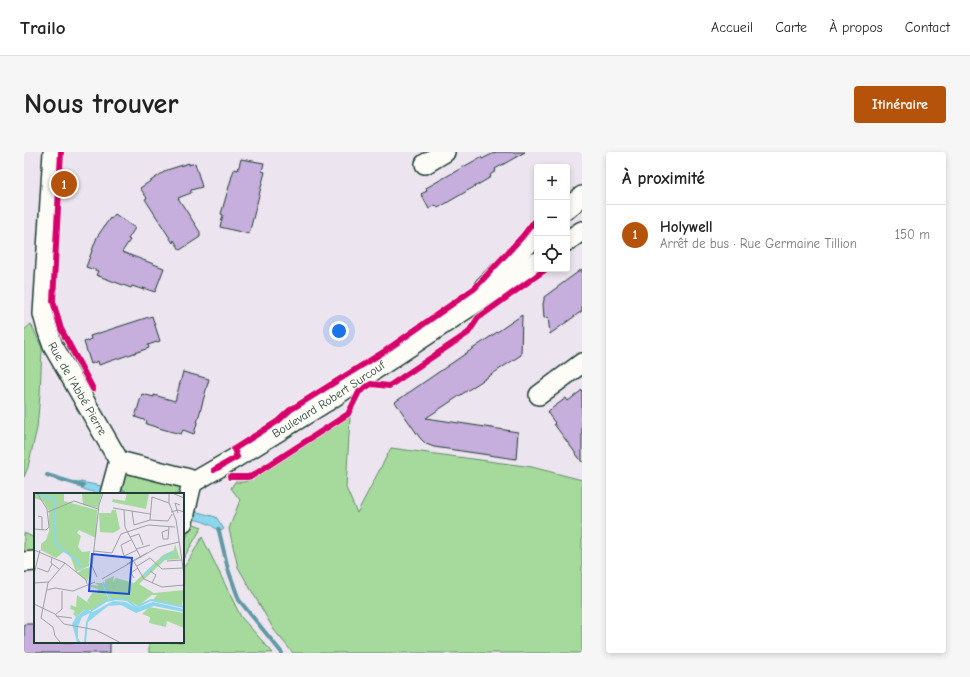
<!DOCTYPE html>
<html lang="fr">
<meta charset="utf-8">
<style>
:root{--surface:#fff;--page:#f6f6f6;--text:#222;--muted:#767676;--line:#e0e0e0;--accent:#b45309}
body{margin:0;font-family:"Comic Neue",sans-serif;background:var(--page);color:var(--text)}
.controls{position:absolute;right:12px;top:12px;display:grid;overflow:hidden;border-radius:4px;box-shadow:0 2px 6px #0003}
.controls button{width:36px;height:36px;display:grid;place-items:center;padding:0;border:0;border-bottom:1px solid var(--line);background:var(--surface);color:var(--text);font:20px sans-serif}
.you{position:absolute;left:315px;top:179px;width:14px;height:14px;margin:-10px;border:3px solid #fff;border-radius:50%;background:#1a73e8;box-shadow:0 0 0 6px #1a73e833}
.badge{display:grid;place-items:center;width:26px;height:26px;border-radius:50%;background:var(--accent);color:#fff;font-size:13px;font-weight:700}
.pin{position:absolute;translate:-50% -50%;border:2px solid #fff;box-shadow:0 1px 4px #0006}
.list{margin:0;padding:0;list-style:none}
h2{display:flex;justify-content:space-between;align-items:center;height:52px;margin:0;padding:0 16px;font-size:17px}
h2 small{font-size:13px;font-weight:400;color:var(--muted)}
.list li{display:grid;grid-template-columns:26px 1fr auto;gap:12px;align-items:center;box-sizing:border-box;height:60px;padding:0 16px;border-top:1px solid var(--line)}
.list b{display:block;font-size:15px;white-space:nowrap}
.list p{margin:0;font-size:13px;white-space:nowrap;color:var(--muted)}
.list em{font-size:13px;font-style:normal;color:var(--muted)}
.icon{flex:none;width:22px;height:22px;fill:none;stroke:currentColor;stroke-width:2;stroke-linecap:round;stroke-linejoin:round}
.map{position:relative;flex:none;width:558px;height:501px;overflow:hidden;border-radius:4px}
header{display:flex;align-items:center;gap:24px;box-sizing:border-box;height:56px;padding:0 20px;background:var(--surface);border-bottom:1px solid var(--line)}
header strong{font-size:19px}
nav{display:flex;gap:22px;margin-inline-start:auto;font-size:14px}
.intro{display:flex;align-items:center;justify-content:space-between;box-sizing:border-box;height:96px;padding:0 24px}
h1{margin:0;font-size:28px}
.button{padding:10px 18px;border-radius:4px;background:var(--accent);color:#fff;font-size:14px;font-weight:700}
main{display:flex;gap:24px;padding:0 24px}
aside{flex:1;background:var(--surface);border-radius:4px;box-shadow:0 2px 6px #0003}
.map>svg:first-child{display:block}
.green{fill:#a6da9d;stroke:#628c68}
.water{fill:#8dd7ee;stroke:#6199a4}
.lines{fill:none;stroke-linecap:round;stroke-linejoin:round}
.stream{stroke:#6199a4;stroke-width:4}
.building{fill:#c6aedd;stroke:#1f3d34}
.minor-casing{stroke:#1f3d34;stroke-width:22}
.minor{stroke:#fdfcf7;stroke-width:19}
.cycleway-casing{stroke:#fdfcf7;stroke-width:8}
.cycleway{stroke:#d6006c;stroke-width:6}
.labels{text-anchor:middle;stroke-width:3;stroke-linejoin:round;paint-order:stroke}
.street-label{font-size:12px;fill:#1f3d34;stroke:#fdfcf7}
.inset-river{fill:none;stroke:#8dd7ee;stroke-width:2}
.inset-road{fill:none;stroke:#9aa2a4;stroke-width:1}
.view{fill:#1d4ed8;fill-opacity:0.15;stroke:#1d4ed8;stroke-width:2}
.inset-edge{fill:none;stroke:#1f3d34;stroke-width:2}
</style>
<header>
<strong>Trailo</strong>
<nav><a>Accueil</a><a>Carte</a><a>À propos</a><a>Contact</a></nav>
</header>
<div class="intro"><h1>Nous trouver</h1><a class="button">Itinéraire</a></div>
<main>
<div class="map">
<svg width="558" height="501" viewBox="0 0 558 501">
<rect width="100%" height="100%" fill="#ece5ef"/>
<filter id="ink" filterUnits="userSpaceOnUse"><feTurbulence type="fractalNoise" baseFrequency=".025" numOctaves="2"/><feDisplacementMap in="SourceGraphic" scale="8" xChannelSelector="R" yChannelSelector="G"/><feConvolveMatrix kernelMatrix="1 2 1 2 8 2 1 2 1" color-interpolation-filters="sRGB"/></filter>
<g filter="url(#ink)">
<g class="green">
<path d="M7 172 18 196 16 242 13 276 4 315 0 325V178Z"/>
<path d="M326 265 322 336 333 361 367 296 508 315 558 328V501H269L250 478 214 415 205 377 216 348 207 336 211 330H220L230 327Z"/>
<path d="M99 320 156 331 159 336 158 342H111L95 337Z"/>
<path d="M167 371 178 375 159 407V397Z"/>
<path d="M0 381 11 386V401L0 403Z"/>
<path d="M178 385 217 465 249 501H125V490H159V416L165 408Z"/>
</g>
<g class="water">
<path d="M56 330 94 337 111 342H74L54 335Z"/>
<path d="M159 356 192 365 200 377 195 380C186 369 172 368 159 365Z"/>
</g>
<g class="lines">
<g class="stream">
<path d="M23 323 59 334"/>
<path d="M194 377 195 379 204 417 215 448 258 501"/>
</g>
</g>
<g class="building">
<path d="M472 0H501L471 17 472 19 466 23 467 25 414 56 412 53 405 57 397 42 403 39 402 36 457 5 458 7Z"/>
<path d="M217 7 240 11 238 19 241 20 225 82 196 75 199 63 197 62 210 17 214 18Z"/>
<path d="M165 11V13L171 11 178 35 167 38V41L154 46 176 80V85L156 98 150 88 149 91 121 47 123 46 116 36 143 18Z"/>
<path d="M91 62 111 76 104 87 106 88 98 100 140 116 131 140 119 136 120 138 108 134 107 136 72 123 74 119 62 115 73 85 86 66 87 67Z"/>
<path d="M558 117V159L526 182 524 165 520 166 519 152 520 148V145Z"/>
<path d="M498 163 497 203 402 266 494 280 492 307 410 295 402 292 396 286 371 250Z"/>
<path d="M128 164 136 189 124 193 125 196 75 213 74 209 67 212 60 190 67 187 66 184Z"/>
<path d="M159 220 185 227 170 282 159 278 157 282 145 279 122 272 123 269 111 265 118 242 130 245V243L151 249Z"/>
<path d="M558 238V310L530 272 531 271 523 260 542 246 544 249Z"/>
<path d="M0 472H11V490H86V501H0Z"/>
</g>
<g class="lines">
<defs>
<g id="minor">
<path id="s1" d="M29 0 19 162 23 177 29 194 95 309"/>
<path d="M401 12 421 0"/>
<path d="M543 57 558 44"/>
<path d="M543 89 558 79"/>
<path d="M460 135 490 105 513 84"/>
<path d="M515 243 558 211"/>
<path d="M95 309 165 327 168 331"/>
<path id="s2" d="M168 331 213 305 302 250 513 110"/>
<path d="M86 342 95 309"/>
<path d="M159 370 168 331"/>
<path d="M0 410 11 409"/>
</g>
</defs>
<use href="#minor" class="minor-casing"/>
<use href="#minor" class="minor"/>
<defs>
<g id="cycleway">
<path d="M37 0 29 149 37 177 69 237"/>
<path d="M190 318 213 305 210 297 254 269 266 258 361 199 451 136 498 85 508 72 513 68"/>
<path d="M206 325H223L228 324 324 262 335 240 347 232 365 234 444 181 454 166 522 117"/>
</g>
</defs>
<use href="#cycleway" class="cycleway-casing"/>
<use href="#cycleway" class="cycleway"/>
</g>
</g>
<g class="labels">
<g class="street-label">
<text dy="4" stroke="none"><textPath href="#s1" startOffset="245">Rue de l'Abbé Pierre</textPath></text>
<text dy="4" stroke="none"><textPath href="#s2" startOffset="160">Boulevard Robert Surcouf</textPath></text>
</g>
</g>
<g transform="translate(10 341)">
<rect width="150" height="150" fill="#ece5ef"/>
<path d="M0 0H30V8L63 17 62 45 45 37 43 40 47 43 44 54 48 59 56 58 55 73 42 79 37 65 31 58 22 65 7 57V51L12 47 15 38V18L9 8 0 5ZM48 0H68L64 15 49 12ZM93 0H115L112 16 78 9 79 6 91 8ZM78 17H82L86 36 79 40 66 39 65 20H77ZM141 51 146 66 131 67 105 91 120 100 150 97 148 114 119 107 123 102H118L104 113 93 107 77 106 71 93V87L80 83 79 89 82 85 100 90 129 62 140 57ZM57 74 54 88 43 80 49 76ZM61 90H68L75 107 58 117H50L42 124 39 121 41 118 36 116 37 112 42 114 43 102 56 111 53 108 58 100H63L64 96 57 94V92L65 93ZM115 114 150 120V135L133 128 132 134 115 130 116 124 108 121Z" fill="#a6da9d"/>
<path d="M79 108 92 109 102 115 119 109 150 116V119L120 113 102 120 87 112 74 113 54 129 52 150 43 149 38 131 42 124 52 116 59 119ZM56 120 52 129 50 149 47 150 44 145V134L48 124Z" fill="#8dd7ee" fill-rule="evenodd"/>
<path class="inset-river" d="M6 2 21 6V47L24 54 42 66 47 76M125 69 140 59M110 82 120 72M69 89 76 106M57 118 72 108 82 106 93 107 102 114 117 107 150 114"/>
<path class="inset-road" d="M135 0V10L142 27 150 82M138 0 150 5M79 15 116 21M90 17 91 34 107 65M98 18 100 32 116 27 134 28 138 21M14 19 40 8 64 16M137 19 144 17 150 19M144 20 141 10 146 12M4 23 8 24V37M116 27 118 4 135 10M0 36 12 37 15 34 13 16 3 0M134 37 128 39 129 46H134L135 34M96 44 105 41 109 52M97 47 87 52 90 63 103 57M102 56 116 52M0 57 31 70 52 87 53 91M60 58 78 60 87 41 114 32 141 34M18 64 17 70 25 76M99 67 110 86 121 91 128 94 150 92M133 68 148 67M93 71 113 60M103 73 116 65 128 76 149 75M3 75 14 79 18 71M116 78 122 82 118 90M0 81 6 57M63 84 58 73 65 12 69 0M100 85 97 80 104 75M68 86 124 54 145 49M0 90 15 89M13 97 21 95 39 98 61 89M0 111 21 121 30 131 62 137 87 150M21 122 28 116V98M22 123 38 125M7 125 14 90 31 70M7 125 19 134 21 143 27 150"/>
<path class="view" d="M58 61 98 65 95 101 55 98Z"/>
<rect width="150" height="150" class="inset-edge"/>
</g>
</svg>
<div class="controls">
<button>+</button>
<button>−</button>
<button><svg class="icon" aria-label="locate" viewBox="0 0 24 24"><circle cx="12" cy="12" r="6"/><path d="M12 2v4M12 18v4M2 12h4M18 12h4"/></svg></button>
</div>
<div class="you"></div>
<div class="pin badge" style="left:40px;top:32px">1</div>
</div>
<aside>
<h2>À proximité<small></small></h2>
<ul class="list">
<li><span class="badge">1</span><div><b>Holywell</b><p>Arrêt de bus · Rue Germaine Tillion</p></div><em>150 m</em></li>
</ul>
</aside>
</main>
